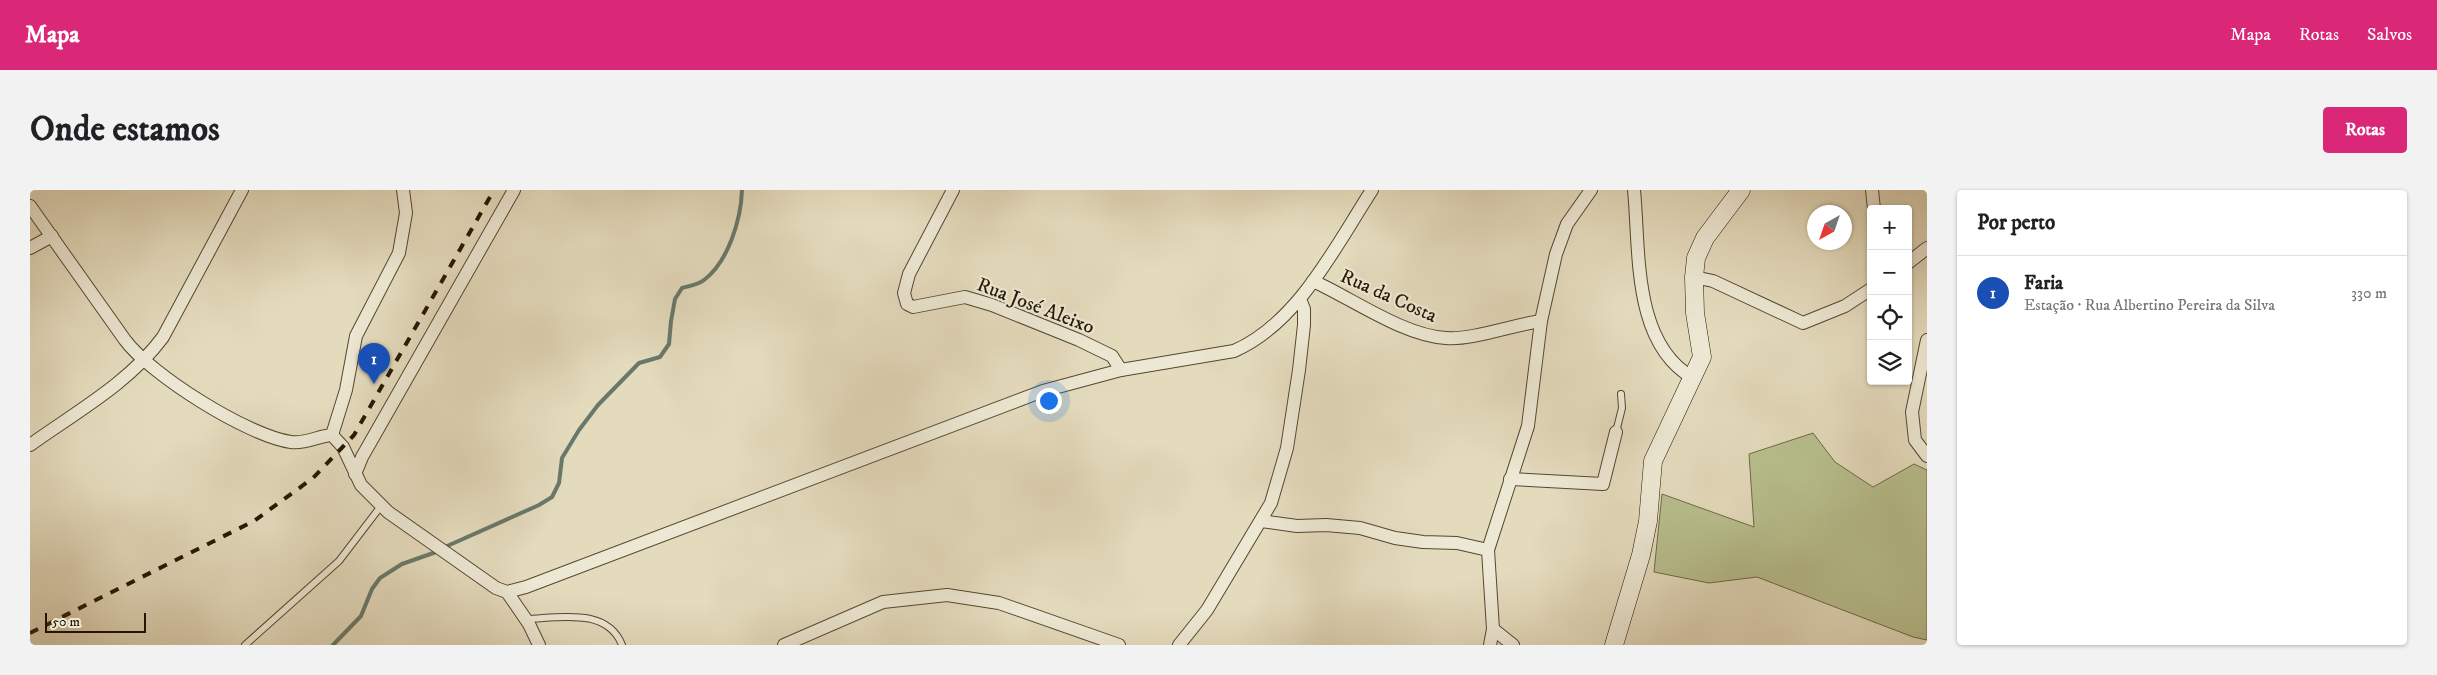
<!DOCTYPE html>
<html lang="pt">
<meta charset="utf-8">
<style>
:root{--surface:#fff;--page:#f2f2f2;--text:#202124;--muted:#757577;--line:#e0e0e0;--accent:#db2777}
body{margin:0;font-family:"IM FELL DW Pica",serif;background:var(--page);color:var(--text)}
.controls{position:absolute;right:15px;top:15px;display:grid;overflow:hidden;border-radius:5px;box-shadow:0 1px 4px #0004}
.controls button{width:45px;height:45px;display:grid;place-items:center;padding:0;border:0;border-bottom:1px solid var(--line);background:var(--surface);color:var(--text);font:25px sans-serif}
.compass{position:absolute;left:1777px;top:15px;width:45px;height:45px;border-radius:50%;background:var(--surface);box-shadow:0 1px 4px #0004;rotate:220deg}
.scale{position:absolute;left:15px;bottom:12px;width:101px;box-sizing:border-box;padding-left:5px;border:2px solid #251603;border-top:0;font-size:14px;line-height:18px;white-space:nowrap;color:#251603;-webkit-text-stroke:4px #ede8d4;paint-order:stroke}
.you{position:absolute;left:1018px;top:210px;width:18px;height:18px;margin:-12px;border:4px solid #fff;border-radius:50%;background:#1a73e8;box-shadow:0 0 0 8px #1a73e833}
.badge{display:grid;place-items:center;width:32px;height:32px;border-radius:50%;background:var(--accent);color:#fff;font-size:16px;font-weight:700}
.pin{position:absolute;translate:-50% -41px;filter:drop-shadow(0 1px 2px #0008)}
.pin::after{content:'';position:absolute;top:26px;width:18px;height:15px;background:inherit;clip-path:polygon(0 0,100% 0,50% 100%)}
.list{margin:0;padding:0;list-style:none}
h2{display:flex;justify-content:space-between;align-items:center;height:65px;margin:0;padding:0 20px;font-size:21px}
h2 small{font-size:16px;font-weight:400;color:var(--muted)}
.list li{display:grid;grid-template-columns:32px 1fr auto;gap:15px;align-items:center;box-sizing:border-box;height:75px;padding:0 20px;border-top:1px solid var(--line)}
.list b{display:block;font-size:19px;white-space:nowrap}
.list p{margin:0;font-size:16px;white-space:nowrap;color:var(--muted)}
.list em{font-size:16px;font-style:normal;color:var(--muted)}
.icon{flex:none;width:28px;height:28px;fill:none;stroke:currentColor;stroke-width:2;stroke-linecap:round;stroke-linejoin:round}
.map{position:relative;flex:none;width:1897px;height:455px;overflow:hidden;border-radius:5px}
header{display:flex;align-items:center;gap:30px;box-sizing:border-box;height:70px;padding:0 25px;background:var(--accent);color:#fff}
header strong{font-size:24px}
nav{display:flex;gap:28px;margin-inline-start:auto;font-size:18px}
.intro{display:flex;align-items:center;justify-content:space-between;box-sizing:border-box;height:120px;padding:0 30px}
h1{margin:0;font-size:35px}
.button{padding:12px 22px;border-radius:5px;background:var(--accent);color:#fff;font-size:18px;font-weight:700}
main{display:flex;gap:30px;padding:0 30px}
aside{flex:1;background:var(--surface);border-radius:5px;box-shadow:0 1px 4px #0004}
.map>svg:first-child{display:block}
.green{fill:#b8bf8e;stroke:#6e6a48}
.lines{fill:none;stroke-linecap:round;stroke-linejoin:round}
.stream{stroke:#68796b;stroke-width:4}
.service-casing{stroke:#554732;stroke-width:8}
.minor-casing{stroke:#554732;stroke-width:14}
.secondary-casing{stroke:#251603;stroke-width:19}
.service{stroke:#ede8d4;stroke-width:6}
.minor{stroke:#ede8d4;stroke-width:12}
.secondary{stroke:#ede8d4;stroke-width:18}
.rail{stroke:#251603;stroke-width:4;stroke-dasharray:9 9;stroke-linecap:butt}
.labels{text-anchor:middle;stroke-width:4.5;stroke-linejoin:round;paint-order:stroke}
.street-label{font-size:20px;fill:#251603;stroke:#ede8d4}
</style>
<header>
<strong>Mapa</strong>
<nav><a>Mapa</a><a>Rotas</a><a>Salvos</a></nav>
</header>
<div class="intro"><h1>Onde estamos</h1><a class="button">Rotas</a></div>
<main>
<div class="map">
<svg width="1897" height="455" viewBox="0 0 1897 455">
<rect width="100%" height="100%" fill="#e4dbbd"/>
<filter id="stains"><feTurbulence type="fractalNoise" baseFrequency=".004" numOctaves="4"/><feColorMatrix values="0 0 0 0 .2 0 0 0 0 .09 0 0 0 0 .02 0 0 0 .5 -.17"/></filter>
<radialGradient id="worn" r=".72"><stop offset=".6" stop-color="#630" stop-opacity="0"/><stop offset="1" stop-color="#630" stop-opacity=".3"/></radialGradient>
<path class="green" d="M1783 243 1805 272 1843 297 1884 274 1897 280V450L1883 447 1727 387 1679 393 1624 382 1632 304 1724 337 1719 264Z"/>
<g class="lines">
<g class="stream">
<path d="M415 357 509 315 522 307 529 293 532 268 549 240 568 215 609 173 630 167 639 154 641 131 645 109 652 98C659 96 668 95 674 90 698 72 711 30 712 0"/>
<path d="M303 455 331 426 342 399 350 388 372 374 409 361"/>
</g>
<defs>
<g id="service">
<path d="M1586 242 1592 218 1591 204"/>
<path d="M496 429C529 428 577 417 592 455"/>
<path d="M215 455 309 371 351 316"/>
</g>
<g id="minor">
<path d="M923 0 879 84 874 103 877 114 883 117 935 107 962 115 1049 150 1082 166 1091 180"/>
<path d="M1604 0C1610 61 1602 153 1663 188"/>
<path d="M1842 0 1844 19"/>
<path d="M0 16 95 150C121 185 218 246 261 252 276 254 288 246 302 245"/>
<path d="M0 58 22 46"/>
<path d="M1878 73 1897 58"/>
<path d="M1664 87 1683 91 1773 133 1815 116 1841 99"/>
<path d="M1283 91C1321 108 1374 146 1416 148 1443 150 1482 135 1511 131"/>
<path d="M1897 150 1882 222 1885 250 1897 266"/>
<path d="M302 245 313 257 331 295 358 322 466 398 477 402 496 397 1013 201 1091 180 1204 161C1268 133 1305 57 1342 0"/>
<path d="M302 245 316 200 326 146 369 63 376 23 373 0"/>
<path d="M0 255C46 222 99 193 133 147L212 0"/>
<path d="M325 284 332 267 484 0"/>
<path d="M1480 289 1573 294 1586 242"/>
<path d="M1231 331 1267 336 1296 335 1330 338 1365 348 1393 352 1427 353 1458 360"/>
<path d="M477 402 499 434 509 455"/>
<path d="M1463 439 1483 455"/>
<path d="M754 455 853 412 917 405 969 413 1089 455"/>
<path d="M1149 455 1177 420 1241 313 1257 258 1269 180 1274 135V119L1270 109"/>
<path d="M1460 455 1463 439 1458 360 1498 236 1511 131 1526 64 1537 34 1561 0"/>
</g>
<path id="secondary" d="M1584 455 1611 365 1618 331 1623 271 1672 167 1665 123 1664 87 1666 68 1675 48 1711 0"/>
</defs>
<use href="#service" class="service-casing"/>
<use href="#minor" class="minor-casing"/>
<use href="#secondary" class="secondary-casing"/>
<use href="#service" class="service"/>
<use href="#minor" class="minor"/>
<use href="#secondary" class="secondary"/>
<path class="rail" d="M0 443 224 331 283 288 324 245 464 0"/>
</g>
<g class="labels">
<g class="street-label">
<text transform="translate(1359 105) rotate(24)" y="7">Rua da Costa</text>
<text transform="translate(1006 115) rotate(21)" y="7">Rua José Aleixo</text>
</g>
</g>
<rect width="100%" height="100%" filter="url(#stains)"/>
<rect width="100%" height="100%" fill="url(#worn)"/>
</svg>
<div class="controls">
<button>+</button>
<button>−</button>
<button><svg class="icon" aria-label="locate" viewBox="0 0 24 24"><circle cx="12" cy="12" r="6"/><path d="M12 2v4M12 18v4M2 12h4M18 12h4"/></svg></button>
<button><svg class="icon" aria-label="layers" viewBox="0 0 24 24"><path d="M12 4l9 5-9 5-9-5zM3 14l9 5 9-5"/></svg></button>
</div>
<svg class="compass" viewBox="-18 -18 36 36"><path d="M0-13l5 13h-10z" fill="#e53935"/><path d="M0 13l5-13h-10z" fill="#757577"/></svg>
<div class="scale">50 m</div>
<div class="you"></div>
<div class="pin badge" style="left:344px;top:194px;background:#1a4fb4">1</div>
</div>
<aside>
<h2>Por perto<small></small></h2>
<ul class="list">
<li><span class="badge" style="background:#1a4fb4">1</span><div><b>Faria</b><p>Estação · Rua Albertino Pereira da Silva</p></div><em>330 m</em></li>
</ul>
</aside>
</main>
